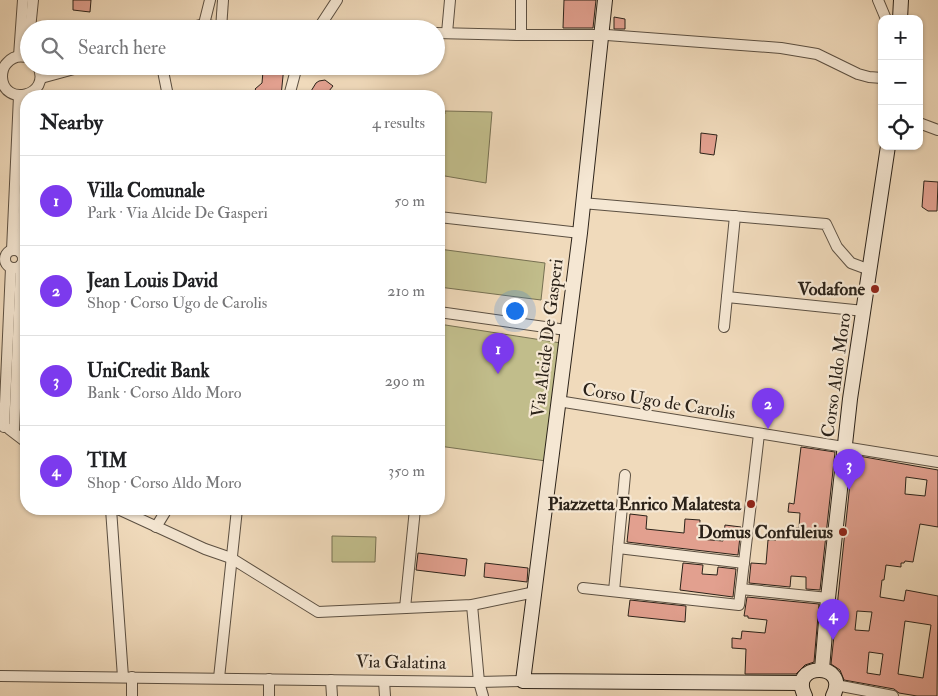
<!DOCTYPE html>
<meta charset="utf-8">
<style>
:root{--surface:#fff;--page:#f2f2f2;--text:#202124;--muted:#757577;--line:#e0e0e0;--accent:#7c3aed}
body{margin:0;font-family:"IM FELL Double Pica",serif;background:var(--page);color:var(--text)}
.controls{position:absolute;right:15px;top:15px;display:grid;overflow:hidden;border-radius:10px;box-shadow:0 1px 4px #0004}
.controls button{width:45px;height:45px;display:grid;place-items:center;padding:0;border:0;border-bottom:1px solid var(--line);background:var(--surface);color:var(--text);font:25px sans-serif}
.you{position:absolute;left:514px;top:310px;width:18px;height:18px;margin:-12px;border:4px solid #fff;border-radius:50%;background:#1a73e8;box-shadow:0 0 0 8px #1a73e833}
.badge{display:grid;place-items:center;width:32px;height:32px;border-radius:50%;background:var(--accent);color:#fff;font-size:16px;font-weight:700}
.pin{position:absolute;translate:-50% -41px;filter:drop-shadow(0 1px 2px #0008)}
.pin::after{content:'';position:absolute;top:26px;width:18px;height:15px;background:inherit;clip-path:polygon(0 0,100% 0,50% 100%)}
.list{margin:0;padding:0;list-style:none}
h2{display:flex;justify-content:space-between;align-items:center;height:65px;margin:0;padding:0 20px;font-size:21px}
h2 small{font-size:16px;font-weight:400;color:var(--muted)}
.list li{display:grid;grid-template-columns:32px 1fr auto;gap:15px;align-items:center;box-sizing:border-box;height:90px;padding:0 20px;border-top:1px solid var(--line)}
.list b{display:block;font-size:19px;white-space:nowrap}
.list p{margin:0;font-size:16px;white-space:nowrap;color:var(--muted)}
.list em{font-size:16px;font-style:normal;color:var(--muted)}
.icon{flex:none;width:28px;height:28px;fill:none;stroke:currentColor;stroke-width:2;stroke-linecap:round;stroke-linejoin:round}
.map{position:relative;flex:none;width:938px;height:696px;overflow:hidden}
.search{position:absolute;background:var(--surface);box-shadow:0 1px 4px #0004;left:20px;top:20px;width:425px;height:55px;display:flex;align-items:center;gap:12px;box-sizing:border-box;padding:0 18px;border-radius:28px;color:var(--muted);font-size:19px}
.panel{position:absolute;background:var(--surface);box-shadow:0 1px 4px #0004;left:20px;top:90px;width:425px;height:425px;border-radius:20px}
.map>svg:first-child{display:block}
.green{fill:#c1bd8b;stroke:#767052}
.building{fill:#e2a08f;stroke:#2b2219;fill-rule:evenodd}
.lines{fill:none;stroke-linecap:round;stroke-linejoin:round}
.street-casing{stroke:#5c5042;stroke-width:12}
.secondary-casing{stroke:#2b2219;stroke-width:16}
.street{stroke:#f5e7d3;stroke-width:10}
.secondary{stroke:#f5e7d3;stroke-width:14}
.poi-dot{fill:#8f2418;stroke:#f5e7d3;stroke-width:2}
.labels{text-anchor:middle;stroke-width:4.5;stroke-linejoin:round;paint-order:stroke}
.poi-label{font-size:18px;font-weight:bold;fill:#2b2219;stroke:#f5e7d3;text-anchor:end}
.street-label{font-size:18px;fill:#2b2219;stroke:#f5e7d3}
</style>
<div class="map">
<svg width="938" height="696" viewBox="0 0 938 696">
<rect width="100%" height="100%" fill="#f0dabb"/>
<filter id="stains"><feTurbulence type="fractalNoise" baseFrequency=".004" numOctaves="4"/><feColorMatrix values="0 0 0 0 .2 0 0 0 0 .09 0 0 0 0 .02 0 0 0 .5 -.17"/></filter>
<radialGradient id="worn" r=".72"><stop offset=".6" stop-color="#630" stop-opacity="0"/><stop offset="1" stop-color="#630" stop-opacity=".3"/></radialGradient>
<g class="green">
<path d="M445 111 492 112 486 183 439 175V114H445Z"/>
<path d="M439 249 545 263 541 300 439 287Z"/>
<path d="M439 324 561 343 546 461 439 446Z"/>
<path d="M332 536 376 537 375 562H332Z"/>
</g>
<g class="building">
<path d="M73 0H91L90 12 73 10Z"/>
<path d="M564 0H596L593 28H563Z"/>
<path d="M614 17 625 19V29H614Z"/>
<path d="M260 66H284L281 96H260L255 89 262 83 263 71Z"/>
<path d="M325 80 333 86 325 96H308L316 83 319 81Z"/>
<path d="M701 133 717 135 714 155 700 153Z"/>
<path d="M924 181 938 182 937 211H928L922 207Z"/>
<path d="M801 447 835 452 820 590 806 589V577L791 576 790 587 749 583 751 563 766 564 768 540H776L777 530 795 532V528H799L800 513 788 512 789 503 794 504Z"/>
<path d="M853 455 938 470V527L920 524 913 562 905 561 904 563H901V567L886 565 884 580H882L880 597 904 601 906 590 938 596 937 696H917L899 693 894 689 844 680 840 670 831 664ZM906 477 927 480 925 496 905 494ZM857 611 872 612 869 631 855 630ZM905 621 931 625 923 678 898 674ZM869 652 883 654 880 675 867 673Z"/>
<path d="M630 514 647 516 646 529 684 533 685 519 700 520 699 539 723 541 725 525 741 527 738 555 627 542Z"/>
<path d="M418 553 467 559 465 576 416 570Z"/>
<path d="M485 563 528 568 527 582 484 577Z"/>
<path d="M683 563 703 565 702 574 717 575 718 567 736 569 733 597 680 590Z"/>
<path d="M747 597 819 604 814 662 805 665 796 674H745L746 649 732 648V638L741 639 742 631 765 633 767 620 748 618V616H744Z"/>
<path d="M630 600 686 606 685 622 628 616Z"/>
</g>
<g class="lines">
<defs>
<g id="street">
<path d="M878 0 886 19"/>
<path d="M204 24 210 0"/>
<path d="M30 29 33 0"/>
<path d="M185 29 204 24 222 28 234 29"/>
<path d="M221 29 223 0"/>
<path d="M318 29 337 0"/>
<path d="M436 33 516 35H607L781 48 817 54 858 74 869 77 882 78"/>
<path d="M447 33 450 0"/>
<path d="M521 35V0"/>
<path d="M19 56 23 0"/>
<path d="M29 58C21 55 13 56 7 63 4 66 2 72 2 77 3 107 52 97 38 66"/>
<path d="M162 66 168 96"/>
<path d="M41 78 85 66"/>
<path d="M289 96 297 66"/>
<path d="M919 123 938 130"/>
<path d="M582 203 826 224 837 247 851 263 870 270"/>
<path d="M439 217 580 233"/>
<path d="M12 250 19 96"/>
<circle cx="14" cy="259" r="9"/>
<path d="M21 253 26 156"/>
<path d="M727 297 864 311"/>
<path d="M439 312 566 330"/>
<path d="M724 327 735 216"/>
<path d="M558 401 938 462"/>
<path d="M4 427 11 268"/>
<path d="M9 429 26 442"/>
<path d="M14 432 21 265"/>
<path d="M111 509 123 677"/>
<path d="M118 509 205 549 231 558 318 612 472 605 535 592"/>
<path d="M156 527 167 509"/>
<path d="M618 548 744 563"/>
<path d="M583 588 739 605 759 434"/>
<path d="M741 589 828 598"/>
<path d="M614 591 625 475"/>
<path d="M472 605 479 682 483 696"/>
<path d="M405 608 415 509"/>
<path d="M0 676 479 682 523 681"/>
<path d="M219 678 237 509"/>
<path d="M331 680 332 696"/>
<path d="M384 681 385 696"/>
<path d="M836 685 893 696"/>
<path d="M132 696V677"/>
<path d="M269 696V679"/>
</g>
<g id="secondary">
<path d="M605 0 580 233 523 681 802 683"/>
<path d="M900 19 901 0"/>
<path d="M822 669 828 598 850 399 888 146"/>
<path d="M805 696C787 662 851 661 833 696"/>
</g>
</defs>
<use href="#street" class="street-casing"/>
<use href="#secondary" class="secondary-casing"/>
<use href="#street" class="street"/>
<use href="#secondary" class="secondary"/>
</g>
<g class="poi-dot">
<circle cx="875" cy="289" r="5"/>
<circle cx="751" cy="504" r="5"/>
<circle cx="843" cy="532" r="5"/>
</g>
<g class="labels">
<g class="poi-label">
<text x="865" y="295">Vodafone</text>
<text x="741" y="510">Piazzetta Enrico Malatesta</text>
<text x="833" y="538">Domus Confuleius</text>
</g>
<g class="street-label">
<text transform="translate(547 338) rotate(-83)" y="6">Via Alcide De Gasperi</text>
<text transform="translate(836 375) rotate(-82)" y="6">Corso Aldo Moro</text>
<text transform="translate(659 401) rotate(9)" y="6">Corso Ugo de Carolis</text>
<text transform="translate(401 662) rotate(1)" y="6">Via Galatina</text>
</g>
</g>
<rect width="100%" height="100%" filter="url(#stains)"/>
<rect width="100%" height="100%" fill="url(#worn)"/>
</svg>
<div class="controls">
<button>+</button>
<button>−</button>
<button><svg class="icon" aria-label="locate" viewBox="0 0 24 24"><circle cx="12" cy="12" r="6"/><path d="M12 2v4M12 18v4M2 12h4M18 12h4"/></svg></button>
</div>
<div class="you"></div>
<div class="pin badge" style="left:498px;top:374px">1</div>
<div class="pin badge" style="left:768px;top:429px">2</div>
<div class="pin badge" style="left:849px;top:490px">3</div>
<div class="pin badge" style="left:833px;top:640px">4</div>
<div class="search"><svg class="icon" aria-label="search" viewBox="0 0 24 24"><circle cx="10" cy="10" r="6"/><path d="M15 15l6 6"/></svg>Search here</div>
<section class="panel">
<h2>Nearby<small>4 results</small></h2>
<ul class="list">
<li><span class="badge">1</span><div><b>Villa Comunale</b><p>Park · Via Alcide De Gasperi</p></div><em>50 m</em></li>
<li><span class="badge">2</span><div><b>Jean Louis David</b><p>Shop · Corso Ugo de Carolis</p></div><em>210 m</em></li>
<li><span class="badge">3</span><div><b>UniCredit Bank</b><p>Bank · Corso Aldo Moro</p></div><em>290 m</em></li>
<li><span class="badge">4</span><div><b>TIM</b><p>Shop · Corso Aldo Moro</p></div><em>350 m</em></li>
</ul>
</section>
</div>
